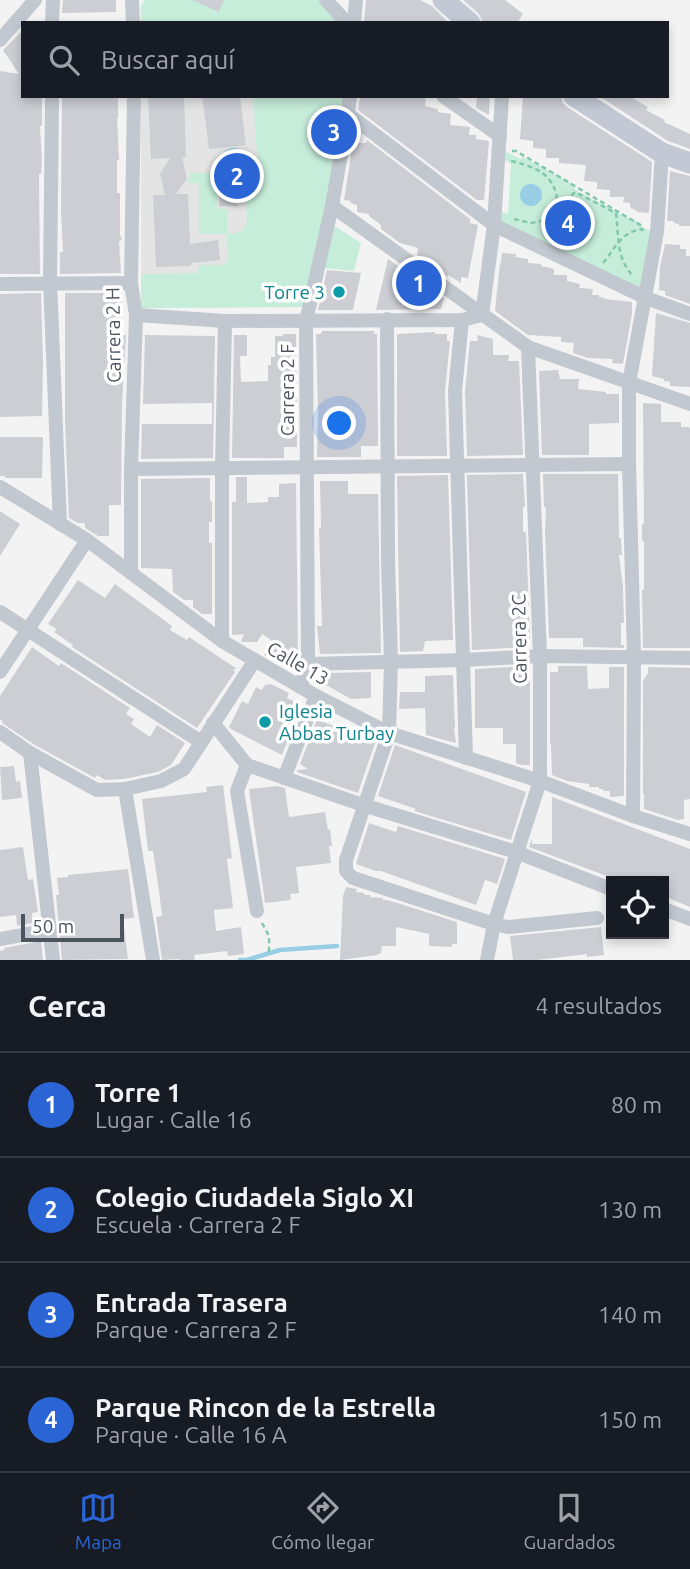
<!DOCTYPE html>
<html lang="es">
<meta charset="utf-8">
<style>
:root{--surface:#171b24;--page:#20242c;--text:#f1f3f6;--muted:#9ea1a6;--line:#363941;--accent:#2b65d5}
body{margin:0;font-family:Ubuntu,sans-serif;background:var(--page);color:var(--text)}
.controls{position:absolute;right:21px;bottom:21px;display:grid;overflow:hidden;border-radius:0px;box-shadow:0 4px 10px #0003}
.controls button{width:63px;height:63px;display:grid;place-items:center;padding:0;border:0;border-bottom:2px solid var(--line);background:var(--surface);color:var(--text);font:35px sans-serif}
.scale{position:absolute;left:21px;bottom:18px;width:103px;box-sizing:border-box;padding-left:7px;border:4px solid #4c545e;border-top:0;font-size:19px;line-height:24px;white-space:nowrap;color:#4c545e;-webkit-text-stroke:5px #fff;paint-order:stroke}
.you{position:absolute;left:340px;top:424px;width:24px;height:24px;margin:-18px;border:5px solid #fff;border-radius:50%;background:#1a73e8;box-shadow:0 0 0 10px #1a73e833}
.badge{display:grid;place-items:center;width:46px;height:46px;border-radius:50%;background:var(--accent);color:#fff;font-size:23px;font-weight:700}
.pin{position:absolute;translate:-50% -50%;border:4px solid #fff;box-shadow:0 2px 7px #0006}
.list{margin:0;padding:0;list-style:none}
h2{display:flex;justify-content:space-between;align-items:center;height:91px;margin:0;padding:0 28px;font-size:30px}
h2 small{font-size:23px;font-weight:400;color:var(--muted)}
.list li{display:grid;grid-template-columns:46px 1fr auto;gap:21px;align-items:center;box-sizing:border-box;height:105px;padding:0 28px;border-top:2px solid var(--line)}
.list b{display:block;font-size:26px;white-space:nowrap}
.list p{margin:0;font-size:23px;white-space:nowrap;color:var(--muted)}
.list em{font-size:23px;font-style:normal;color:var(--muted)}
.icon{flex:none;width:38px;height:38px;fill:none;stroke:currentColor;stroke-width:2;stroke-linecap:round;stroke-linejoin:round}
.map{position:relative;flex:none;width:690px;height:960px;overflow:hidden}
.search{position:absolute;background:var(--surface);box-shadow:0 4px 10px #0003;left:21px;right:21px;top:21px;height:77px;display:flex;align-items:center;gap:18px;box-sizing:border-box;padding:0 24px;border-radius:0px;color:var(--muted);font-size:26px}
.sheet{height:511px;background:var(--surface)}
nav{display:flex;justify-content:space-around;align-items:center;box-sizing:border-box;height:98px;border-top:2px solid var(--line);background:var(--surface);font-size:19px;color:var(--muted)}
nav a{display:grid;justify-items:center;gap:4px}
nav .on{color:var(--accent)}
.map>svg:first-child{display:block}
.education{fill:#e5e4e4}
.green{fill:#c6edd9}
.water{fill:#97cee5}
.lines{fill:none;stroke-linecap:round;stroke-linejoin:round}
.stream{stroke:#97cee5;stroke-width:4.5}
.building{fill:#cdced4}
.path{stroke:#81c8ac;stroke-width:2.5;stroke-dasharray:5 3.5;stroke-linecap:butt}
.street{stroke:#c2c8cf;stroke-width:14}
.secondary{stroke:#c2c9d4;stroke-width:21}
.culture-dot{fill:#0f9aa8;stroke:#fff;stroke-width:2.5}
.labels{text-anchor:middle;stroke-width:7;stroke-linejoin:round;paint-order:stroke}
.culture-label{font-size:19px;fill:#0d838f;stroke:#fff;text-anchor:end}
.street-label{font-size:19px;fill:#4c545e;stroke:#fff}
</style>
<div class="map">
<svg width="690" height="960" viewBox="0 0 690 960">
<rect width="100%" height="100%" fill="#f4f3f3"/>
<path class="education" d="M141 96H344L306 307 141 308Z"/>
<g class="green">
<path d="M144 0H318L339 23H141V7Z"/>
<path d="M253 96H344L343 113 306 307 141 308V274L198 273 199 265H224L228 260 226 234H199V183H188L190 173H222L226 177 238 179V182H217V208L227 209V234L237 233 243 230 247 221 246 208 249 180 258 171Z"/>
<path d="M505 151 522 160 521 156 576 186 574 189 618 213 642 224 641 226 654 233 641 291 499 226 501 212 508 214 511 164 505 160Z"/>
<path d="M333 225 361 243 354 271 324 268Z"/>
</g>
<g class="water">
<circle cx="234" cy="162" r="14"/>
<circle cx="531" cy="195" r="11"/>
</g>
<g class="lines">
<path class="stream" d="M240 960H247L280 950 337 946"/>
</g>
<g class="building">
<path d="M63 0H116V12L62 13Z"/>
<path d="M192 0H224L219 12Z"/>
<path d="M366 0H420L432 6 449 23H364Z"/>
<path d="M463 0H505L523 14 517 23H483L479 14Z"/>
<path d="M23 30V96H42V126H40L42 162 41 174H39L40 274H0V71L19 74 3 50Z"/>
<path d="M62 96H118V118H117L119 160H117V193H120V235L122 239 119 242 121 273 60 274V252H63L61 211Z"/>
<path d="M148 96H184L186 157H182L187 179 176 194H188L190 244 218 240 220 260 191 263V266L156 267 153 195H165L160 174 170 158 151 159Z"/>
<path d="M202 96H240L246 145 209 149Z"/>
<path d="M360 96H426L425 106 438 109V112L451 114 450 125 470 127 469 135H476V139L489 141 484 200H477L358 110Z"/>
<path d="M477 96H490L489 115 476 108Z"/>
<path d="M523 96H561L563 103 567 107 652 162 649 213 638 212 630 207V203L623 202 624 197H610V190L597 189V182L584 181 586 165 559 163V158H546V149L533 148V141L520 139Z"/>
<path d="M599 96H629L648 107 646 110 665 120 664 122 690 134V149L668 141Z"/>
<path d="M367 140 470 219V223L478 225 468 278 461 277V283L448 275V277L417 255 418 248 400 243 381 229V225L369 216V214L357 212V205L350 203 351 201 344 200 353 143H366Z"/>
<path d="M670 171 690 176V226H679V224L674 223V221H667Z"/>
<path d="M220 185H238V206H219Z"/>
<path d="M665 244 680 245V249H686V256H690V304L665 295V291L659 290 660 267Z"/>
<path d="M502 253 516 254 515 257 528 259V263L541 264V266L554 269V275H567V281L580 284 579 288 593 289 592 295H599V297L605 298V299L632 302V314L623 364 612 363 613 359 588 358 573 353 574 343 561 342V337L528 335 495 311 500 263H501Z"/>
<path d="M388 259 444 298 441 309 376 310Z"/>
<path d="M327 270 361 273 353 310H318Z"/>
<path d="M41 293 43 363 42 416 0 417V294Z"/>
<path d="M65 293H122L121 335H126L122 404 121 505H109V536H98L85 528V523H78L69 518 65 421Z"/>
<path d="M656 313 690 323V387L670 386V382L664 381V379L652 376Z"/>
<path d="M322 331H374V334H377L378 446H361V457H317L318 413 316 334H321Z"/>
<path d="M435 332V334H447V341H450L445 391 447 456H397V334Z"/>
<path d="M283 334H296L297 447H284V458H232L234 335H247V356H240L241 382 268 381V365H271V357H275V336H283Z"/>
<path d="M145 335 215 336 213 458 141 459 142 424H212V403L143 404Z"/>
<path d="M477 335 493 339V355H509L508 361H519L523 455 467 456 465 391 470 341H478Z"/>
<path d="M558 370 560 379H579L578 389 606 392V394H619V423L589 424V455H542L539 371Z"/>
<path d="M643 403 661 404V422H681V427H689L690 429V648H643L642 590H644V541H642V524H644Z"/>
<path d="M0 437H43L42 478H5V476H0Z"/>
<path d="M523 474 525 507H523V532H526L530 639H526V647L472 650 467 475Z"/>
<path d="M543 474H618L619 538H621L622 555H619L623 587 624 623H621V645H624V648L583 647V638H549L545 532 546 507H544Z"/>
<path d="M448 475 453 640 425 641 423 651 400 652 397 476Z"/>
<path d="M236 477H247V503L268 502V497H279V484L296 483 298 661 286 664V667L264 655 271 640 262 634 257 642H243L241 641 244 634 232 635V502H236Z"/>
<path d="M210 478V501H212V522H209V543H212V614H202L193 607V600H184L173 592 172 569 141 568V479Z"/>
<path d="M320 481H348V494H378L381 653 320 654 317 626H322L319 528H321Z"/>
<path d="M0 511 20 524 0 556Z"/>
<path d="M78 580 105 598 115 584 172 626 170 630 187 640 189 637 237 669H233L235 672 197 728 72 647 73 645 54 632 57 629 48 624Z"/>
<path d="M32 647 59 666 61 663 130 708 126 714 134 719 131 724 150 737 157 725 185 743 171 765 158 772 124 779 105 780 97 775 95 778 35 745 2 723 3 722 0 719V696Z"/>
<path d="M530 666V765H521L516 763V744H503V728H475V669Z"/>
<path d="M558 666H587L588 689 609 688V667H624V796L610 797V791H603V789H599V787H589V784L567 781 552 775 551 744H550V672H558Z"/>
<path d="M648 667 690 668V799L684 800V819L678 820 644 809V794H643V681L648 673Z"/>
<path d="M371 672V698L351 699 326 685V673Z"/>
<path d="M453 675 455 728H454L456 743 426 735 425 708 399 709 400 692H425V676Z"/>
<path d="M271 684 289 693 287 698 302 705 282 755 231 729 229 727 242 701 248 704 256 687 262 690 265 685Z"/>
<path d="M317 720 351 732 350 734 375 743 358 793 297 772V770L308 769 300 764Z"/>
<path d="M395 745 526 792 511 840 414 811 416 809 378 796Z"/>
<path d="M14 766 16 782 20 781 22 798 2 800 0 767Z"/>
<path d="M223 785 232 858 227 859 233 908 214 910 216 931 241 927 244 954 228 956 227 951 194 955 195 960H179V959L162 960 156 917 162 916 159 891 153 851H148L142 799 207 792 206 787Z"/>
<path d="M277 786 285 788 289 817 325 812 328 830 330 829 332 846H329L331 863 296 867 299 893 290 894 291 900 265 903 249 789Z"/>
<path d="M552 797 690 849V907L664 896V881H620L529 847 532 838V844H552Z"/>
<path d="M369 823 396 832 398 826 505 859 497 884 485 880 476 905 381 871H376L356 864Z"/>
<path d="M23 847 28 880 33 879 38 912 32 913 33 923 17 926 16 915 0 917V850Z"/>
<path d="M128 869 134 918 123 919 128 959 62 960 56 895H59L57 878 68 877V875Z"/>
<path d="M346 887 357 889 356 892 364 893V895H370V897L383 898V900H388L457 922V944H452V947L429 946V934L396 927V946H382L381 953 377 955 340 960 343 896Z"/>
<path d="M601 927 604 955 587 957V954L537 960H513L510 936Z"/>
<path d="M41 941 43 960H0V951L4 950V948Z"/>
</g>
<g class="lines">
<g class="path">
<path d="M512 151H516L642 226"/>
<path d="M511 161C564 173 557 194 559 240"/>
<path d="M514 219 531 223 546 220 575 192 616 213C619 237 616 258 633 276"/>
<path d="M603 263C616 248 619 233 642 229L643 231"/>
<path d="M262 923 269 936V953"/>
</g>
<g class="street">
<path d="M132 0 133 23"/>
<path d="M326 0 347 23"/>
<path d="M52 23 53 0"/>
<path d="M354 23 356 0"/>
<path d="M0 40 35 0"/>
<path d="M52 96 50 282 60 524"/>
<path d="M443 96 500 136"/>
<path d="M348 114 494 225 646 298 690 314"/>
<path d="M332 206 528 347 690 404"/>
<path d="M0 284 131 283"/>
<path d="M136 315 225 321 462 320 482 315 494 225 502 96"/>
<path d="M387 319 388 561 391 661 389 733 346 860V871L353 878 494 924 508 927 597 918"/>
<path d="M462 320 455 391 466 758"/>
<path d="M131 469C297 467 463 465 629 464"/>
<path d="M0 487 87 540 222 641 316 696 389 733 540 781 633 816 690 834"/>
<path d="M131 573V469L136 315 131 283 134 96"/>
<path d="M0 612 201 742"/>
<path d="M222 641V468L225 321"/>
<path d="M308 664 464 660 540 656 690 658"/>
<path d="M0 672 87 540"/>
<path d="M300 687 308 664 306 321 332 206 348 114 350 96"/>
<path d="M213 723 247 765 363 805 516 852 611 889"/>
<path d="M0 732 30 753 97 790 125 789 161 781 184 769 255 660"/>
<path d="M30 753 53 960"/>
<path d="M247 765 237 791 257 911"/>
<path d="M284 778 316 696"/>
<path d="M125 789 153 960"/>
<path d="M633 816 634 656 629 464V383L657 232 662 153"/>
<path d="M664 909 690 919"/>
<path d="M0 939 49 930"/>
<path d="M487 960 494 924 540 781V656L528 347"/>
</g>
<g class="secondary">
<path d="M443 0 470 23"/>
<path d="M574 96 662 153 690 163"/>
</g>
</g>
<g class="culture-dot">
<circle cx="339" cy="292" r="7"/>
<circle cx="265" cy="722" r="7"/>
</g>
<g class="labels">
<g class="culture-label">
<text x="325" y="299">Torre 3</text>
<text x="279" y="718" text-anchor="start">Iglesia<tspan x="279" dy="22">Abbas Turbay</tspan></text>
</g>
<g class="street-label">
<text transform="translate(113 335) rotate(-91)" y="7">Carrera 2 H</text>
<text transform="translate(287 390) rotate(-90)" y="7">Carrera 2 F</text>
<text transform="translate(519 639) rotate(-91)" y="7">Carrera 2C</text>
<text transform="translate(298 663) rotate(30)" y="7">Calle 13</text>
</g>
</g>
</svg>
<div class="controls">
<button><svg class="icon" aria-label="locate" viewBox="0 0 24 24"><circle cx="12" cy="12" r="6"/><path d="M12 2v4M12 18v4M2 12h4M18 12h4"/></svg></button>
</div>
<div class="scale">50 m</div>
<div class="you"></div>
<div class="pin badge" style="left:419px;top:283px">1</div>
<div class="pin badge" style="left:237px;top:176px">2</div>
<div class="pin badge" style="left:334px;top:132px">3</div>
<div class="pin badge" style="left:568px;top:223px">4</div>
<div class="search"><svg class="icon" aria-label="search" viewBox="0 0 24 24"><circle cx="10" cy="10" r="6"/><path d="M15 15l6 6"/></svg>Buscar aquí</div>
</div>
<section class="sheet">
<h2>Cerca<small>4 resultados</small></h2>
<ul class="list">
<li><span class="badge">1</span><div><b>Torre 1</b><p>Lugar · Calle 16</p></div><em>80 m</em></li>
<li><span class="badge">2</span><div><b>Colegio Ciudadela Siglo XI</b><p>Escuela · Carrera 2 F</p></div><em>130 m</em></li>
<li><span class="badge">3</span><div><b>Entrada Trasera</b><p>Parque · Carrera 2 F</p></div><em>140 m</em></li>
<li><span class="badge">4</span><div><b>Parque Rincon de la Estrella</b><p>Parque · Calle 16 A</p></div><em>150 m</em></li>
</ul>
</section>
<nav>
<a class="on"><svg class="icon" aria-label="map" viewBox="0 0 24 24"><path d="M3 6l6-2 6 2 6-2v14l-6 2-6-2-6 2zM9 4v14M15 6v14"/></svg>Mapa</a>
<a><svg class="icon" aria-label="directions" viewBox="0 0 24 24"><path d="M12 3l9 9-9 9-9-9zM9 14v-3h6M13 9l2 2-2 2"/></svg>Cómo llegar</a>
<a><svg class="icon" aria-label="saved" viewBox="0 0 24 24"><path d="M7 4h10v16l-5-4-5 4z"/></svg>Guardados</a>
</nav>
